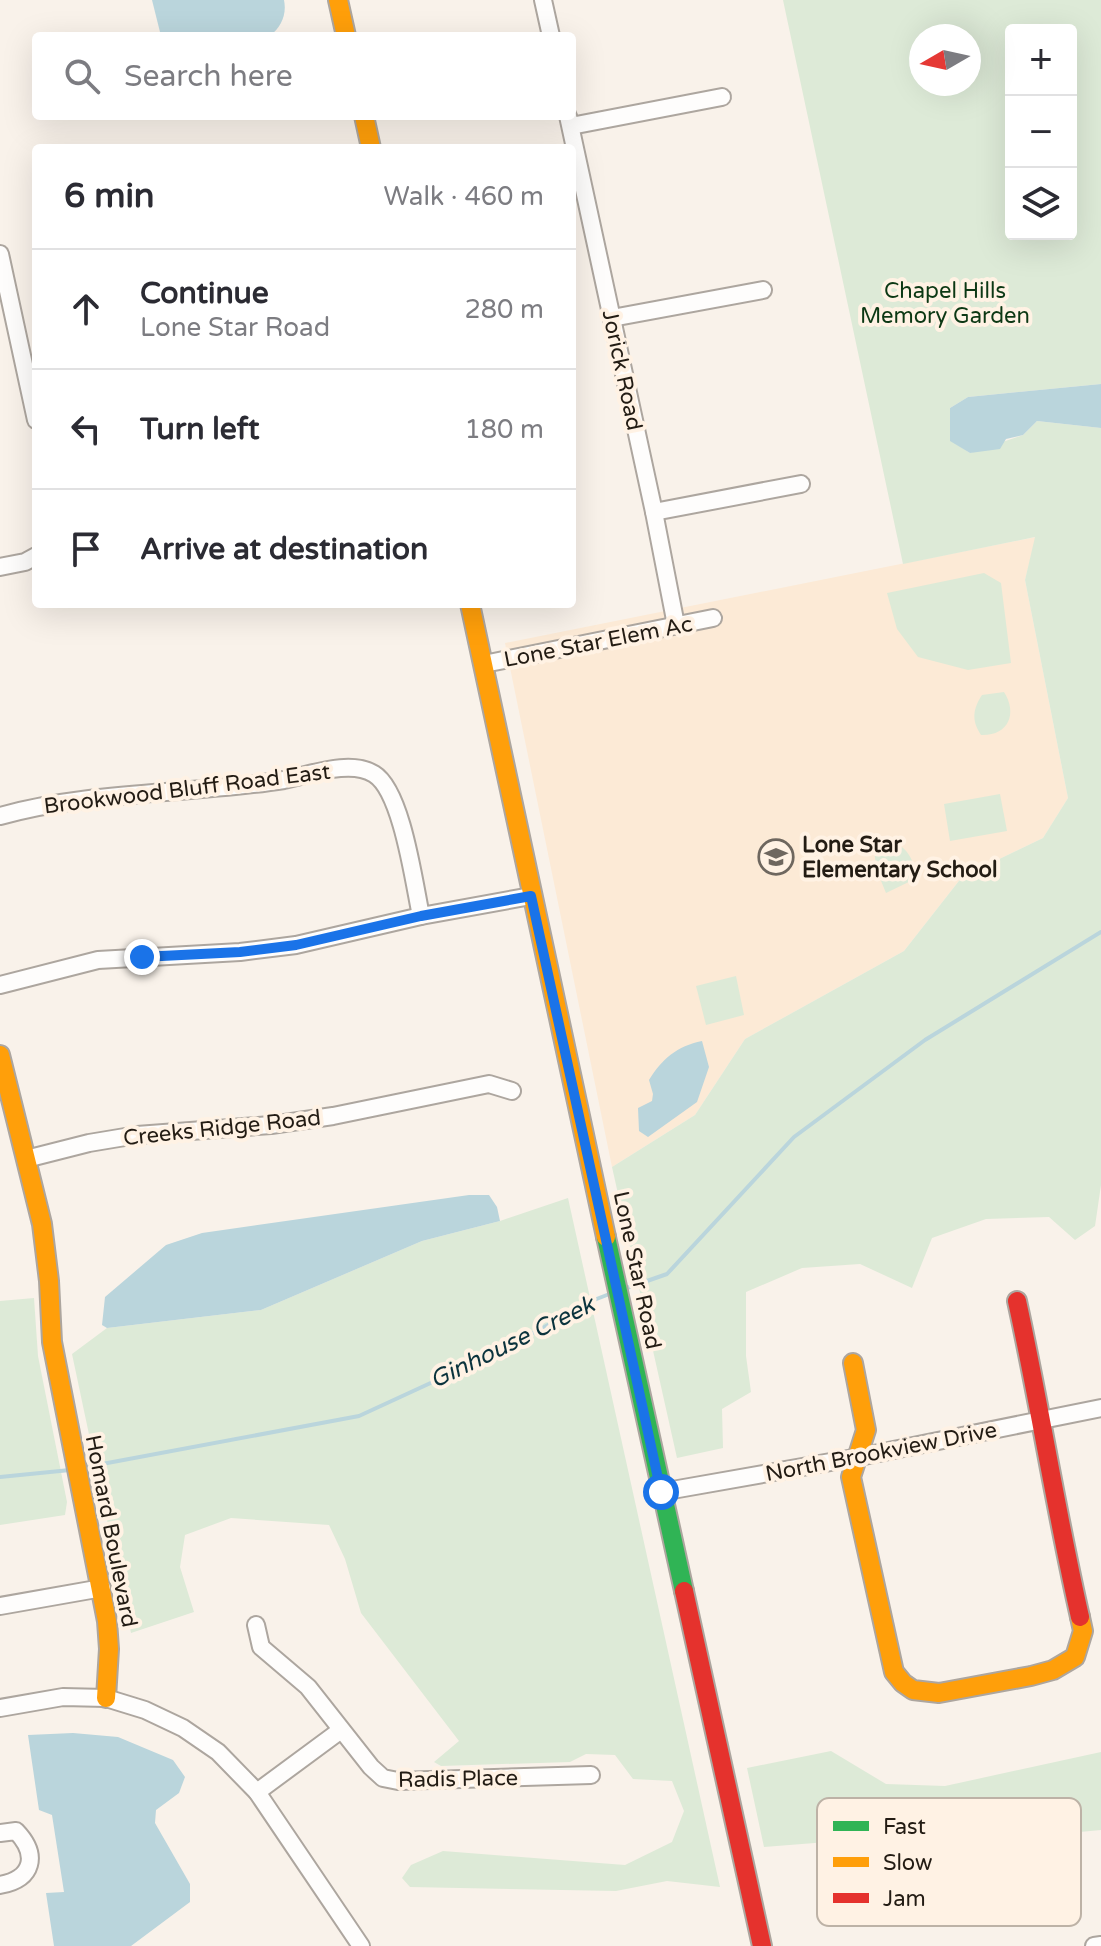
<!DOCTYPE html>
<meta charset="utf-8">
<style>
:root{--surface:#fff;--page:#f7f7f7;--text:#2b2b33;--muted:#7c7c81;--line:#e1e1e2}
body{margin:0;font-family:"Varela Round",sans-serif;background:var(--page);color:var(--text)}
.controls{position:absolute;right:24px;top:24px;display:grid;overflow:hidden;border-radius:8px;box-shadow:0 8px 32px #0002}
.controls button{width:72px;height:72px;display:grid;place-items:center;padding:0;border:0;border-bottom:2px solid var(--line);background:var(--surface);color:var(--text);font:40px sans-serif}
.compass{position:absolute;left:909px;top:24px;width:72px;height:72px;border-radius:50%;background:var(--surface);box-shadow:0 8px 32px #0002;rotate:261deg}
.stop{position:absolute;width:24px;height:24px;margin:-18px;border:6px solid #1a73e8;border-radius:50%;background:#fff}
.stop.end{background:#1a73e8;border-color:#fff;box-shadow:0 2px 8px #0008}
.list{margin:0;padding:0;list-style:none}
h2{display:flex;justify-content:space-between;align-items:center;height:104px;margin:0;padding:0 32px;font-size:34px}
h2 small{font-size:26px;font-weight:400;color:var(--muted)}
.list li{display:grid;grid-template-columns:52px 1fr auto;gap:24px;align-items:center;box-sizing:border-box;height:120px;padding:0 32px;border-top:2px solid var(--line)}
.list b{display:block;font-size:30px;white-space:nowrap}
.list p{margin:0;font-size:26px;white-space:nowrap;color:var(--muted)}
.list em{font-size:26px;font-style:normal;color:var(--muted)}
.icon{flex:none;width:44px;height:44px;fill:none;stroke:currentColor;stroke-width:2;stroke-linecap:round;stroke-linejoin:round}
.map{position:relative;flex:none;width:1101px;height:1946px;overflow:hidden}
.search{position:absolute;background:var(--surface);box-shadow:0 8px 32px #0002;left:32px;top:32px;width:544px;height:88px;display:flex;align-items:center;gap:20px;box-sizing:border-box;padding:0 28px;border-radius:8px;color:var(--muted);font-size:30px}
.panel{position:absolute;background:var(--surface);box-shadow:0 8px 32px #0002;left:32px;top:144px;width:544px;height:464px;border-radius:8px}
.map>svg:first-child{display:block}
.built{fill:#fcead6}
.green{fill:#ddead7;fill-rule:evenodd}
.water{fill:#bad5dc}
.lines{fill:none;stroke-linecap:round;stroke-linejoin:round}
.stream{stroke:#bad5dc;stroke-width:4}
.street-casing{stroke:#ada69f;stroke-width:20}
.fast-casing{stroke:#ada69f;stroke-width:22}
.slow-casing{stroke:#ada69f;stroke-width:22}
.jam-casing{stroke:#ada69f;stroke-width:22}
.street{stroke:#fefdfc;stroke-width:16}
.fast{stroke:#30b455;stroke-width:18}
.slow{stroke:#ff9f0a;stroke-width:18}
.jam{stroke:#e5322d;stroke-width:18}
.route{stroke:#1a73e8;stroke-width:10}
.labels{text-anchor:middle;stroke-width:8;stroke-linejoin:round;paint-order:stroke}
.park-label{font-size:22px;fill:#0c3814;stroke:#fff2e4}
.street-label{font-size:22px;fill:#231c14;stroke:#fff2e4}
.poi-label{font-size:22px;font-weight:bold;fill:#231c14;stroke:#fff2e4;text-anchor:start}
.water-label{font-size:24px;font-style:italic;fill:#0b333d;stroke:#fff2e4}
.key{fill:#fff2e4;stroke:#bdb2a6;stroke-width:2}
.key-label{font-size:22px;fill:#231c14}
</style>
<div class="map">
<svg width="1101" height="1946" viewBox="0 0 1101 1946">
<rect width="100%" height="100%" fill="#f9f2ea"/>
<path class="built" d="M1036 537 1025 580 1068 798 1043 838 962 877 904 951 745 1039 695 1115 612 1167 505 643Z"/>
<g class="green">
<path d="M783 0H1101V384L968 397 950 408V440L970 453 1023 435 1037 421 1101 428V1185L1095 1226 1075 1240 1049 1217 986 1219 932 1238 912 1288 860 1264 802 1268 746 1292V1356L751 1392 722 1409 723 1448 677 1458 612 1167 695 1115 745 1039 904 951 962 877 1043 838 1068 798 1025 580 1035 537 903 564ZM1011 30H1071V234H1011ZM921 36H969V84H921Z"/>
<path d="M984 573 1001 583 1011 663 968 670 918 657 897 629 887 593Z"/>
<path d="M1004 692C1018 714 1008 736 981 735 971 720 973 709 982 695Z"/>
<path d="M1000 794 1007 831 950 841 944 804Z"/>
<path d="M896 844C910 849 913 864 919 877L886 893 877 871 874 851 881 845Z"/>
<path d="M736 976 744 1015 706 1025 696 986Z"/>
<path d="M568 1198 720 1887 667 1881 616 1891 410 1887 402 1878 411 1865 443 1851 625 1865 672 1842 684 1811 672 1781 633 1779 615 1755 586 1754 570 1762 441 1766 434 1762 459 1741 361 1613 345 1559 329 1525 231 1518 185 1535 180 1567 194 1612 131 1633 72 1354 107 1328 261 1310 422 1241 500 1221Z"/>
<path d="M34 1298 38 1356 67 1502 65 1515 0 1525V1301Z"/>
<path d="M831 1751 886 1784 945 1786 1101 1752V1830L1005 1839 1001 1872 940 1881 849 1873 840 1841 764 1847 747 1768Z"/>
</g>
<g class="water">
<path d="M152 0H284C287 15 281 27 270 36H161Z"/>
<path d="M1101 384V428L1037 421 1023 435 1006 439 1000 449 970 453 950 441V408L968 397Z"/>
<path d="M702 1041 709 1067 697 1102 648 1137 639 1131 638 1108 652 1101 653 1094 649 1080C662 1059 677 1046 702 1041Z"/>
<path d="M469 1195H489L497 1207 500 1221 422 1241 261 1310 107 1328 102 1325 105 1297 166 1245 202 1233Z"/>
<path d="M73 1733 118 1737 173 1760 185 1777 179 1793 156 1810 155 1823 190 1884V1902L131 1946H54L46 1893 64 1892 52 1815 39 1810 28 1735Z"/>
</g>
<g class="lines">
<g class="stream">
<path d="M624 1289 667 1274 794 1137 925 1040 1101 932"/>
<path d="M86 1467 359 1416 500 1351 594 1300 612 1293"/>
<path d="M0 1477 70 1470"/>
</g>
<defs>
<g id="street">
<path d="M543 0 551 36"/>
<path d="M568 116 654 512 676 625"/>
<path d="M571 126 722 97"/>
<path d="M0 254 36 420"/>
<path d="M612 318 763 290"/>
<path d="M654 512 801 484"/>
<path d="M0 567 25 562 36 556"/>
<path d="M484 664 713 618"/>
<path d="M0 816C93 790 190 795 284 780 310 775 350 759 374 774 402 791 414 883 421 916"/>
<path d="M0 985 98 960 240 952 296 945 421 916 531 896"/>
<path d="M26 1159 89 1143 137 1135 271 1125 333 1116 489 1084 512 1091"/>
<path d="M661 1492 859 1457 1101 1408"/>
<path d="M0 1606 102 1588"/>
<path d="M256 1625 261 1647 308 1687 371 1767 383 1778 398 1781 591 1775"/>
<path d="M0 1708 63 1697 106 1698 145 1710 183 1728 218 1752 257 1792 361 1946"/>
<path d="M257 1792 341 1730"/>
<path d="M0 1833 16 1831C39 1855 33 1879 0 1885"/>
<path d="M1094 1946 1101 1945"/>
</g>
<path id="fast" d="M606 1237 684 1591"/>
<g id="slow">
<path d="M338 0 346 36"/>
<path d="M364 116 371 148"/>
<path d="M470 604 606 1237"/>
<path d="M0 1055 42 1224 49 1281 52 1342 107 1621 109 1649 106 1698"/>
<path d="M853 1363 866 1430 851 1477 894 1672 903 1683 913 1690 939 1693 1031 1676 1053 1670 1075 1657 1083 1631 1080 1617"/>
</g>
<g id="jam">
<path d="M1017 1301C1040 1406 1056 1512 1080 1617"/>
<path d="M684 1591 762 1946"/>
</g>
</defs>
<use href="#street" class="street-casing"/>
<use href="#fast" class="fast-casing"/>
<use href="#slow" class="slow-casing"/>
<use href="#jam" class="jam-casing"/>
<use href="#street" class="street"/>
<use href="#fast" class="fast"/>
<use href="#slow" class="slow"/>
<use href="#jam" class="jam"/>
</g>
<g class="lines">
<path class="route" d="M142 957 240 952 296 945 421 916 531 896 661 1492"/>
</g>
<defs>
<symbol id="school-ring" viewBox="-11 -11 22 22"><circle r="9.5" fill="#fff2e4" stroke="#6e675f" stroke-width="1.5"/><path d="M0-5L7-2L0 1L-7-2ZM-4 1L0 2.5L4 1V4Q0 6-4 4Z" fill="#6e675f"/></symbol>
</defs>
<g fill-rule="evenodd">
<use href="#school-ring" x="756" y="837" width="40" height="40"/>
</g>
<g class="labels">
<g class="park-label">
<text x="945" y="298">Chapel Hills<tspan x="945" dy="25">Memory Garden</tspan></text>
</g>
<g class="street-label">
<text transform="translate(623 370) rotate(78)" y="8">Jorick Road</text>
<text transform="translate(598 641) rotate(-11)" y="8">Lone Star Elem Ac</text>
<text transform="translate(187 788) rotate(-7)" y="8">Brookwood Bluff Road East</text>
<text transform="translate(222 1127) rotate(-6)" y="8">Creeks Ridge Road</text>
<text transform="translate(638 1270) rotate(78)" y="8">Lone Star Road</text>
<text transform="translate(881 1451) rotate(-11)" y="8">North Brookview Drive</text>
<text transform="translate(112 1531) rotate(79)" y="8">Homard Boulevard</text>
<text transform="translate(458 1778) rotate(-1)" y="8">Radis Place</text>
</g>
<g class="poi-label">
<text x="802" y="852">Lone Star<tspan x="802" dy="25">Elementary School</tspan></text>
</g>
<g class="water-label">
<text transform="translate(512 1342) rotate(-26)" y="8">Ginhouse Creek</text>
</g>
</g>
<rect x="817" y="1798" width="264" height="128" rx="12" class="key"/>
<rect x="833" y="1821" width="36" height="10" fill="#30b455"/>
<rect x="833" y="1857" width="36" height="10" fill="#ff9f0a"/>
<rect x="833" y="1893" width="36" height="10" fill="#e5322d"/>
<g class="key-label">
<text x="883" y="1834">Fast</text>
<text x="883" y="1870">Slow</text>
<text x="883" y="1906">Jam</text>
</g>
</svg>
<div class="controls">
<button>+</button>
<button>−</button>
<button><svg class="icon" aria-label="layers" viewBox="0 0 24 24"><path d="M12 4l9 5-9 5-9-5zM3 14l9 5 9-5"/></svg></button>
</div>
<svg class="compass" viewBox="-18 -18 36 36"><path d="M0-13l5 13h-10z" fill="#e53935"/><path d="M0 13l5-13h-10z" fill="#7c7c81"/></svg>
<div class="stop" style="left:661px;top:1492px"></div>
<div class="stop end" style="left:142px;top:957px"></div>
<div class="search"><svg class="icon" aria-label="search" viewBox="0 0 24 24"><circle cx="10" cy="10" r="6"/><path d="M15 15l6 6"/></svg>Search here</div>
<section class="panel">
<h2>6 min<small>Walk · 460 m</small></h2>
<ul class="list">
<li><svg class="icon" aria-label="ahead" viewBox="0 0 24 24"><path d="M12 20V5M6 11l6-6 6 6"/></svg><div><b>Continue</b><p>Lone Star Road</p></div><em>280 m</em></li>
<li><svg class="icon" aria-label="left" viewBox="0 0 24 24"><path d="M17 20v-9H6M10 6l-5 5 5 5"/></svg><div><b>Turn left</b></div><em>180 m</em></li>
<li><svg class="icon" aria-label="arrive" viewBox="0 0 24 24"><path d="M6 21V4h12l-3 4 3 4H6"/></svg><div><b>Arrive at destination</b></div></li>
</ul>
</section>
</div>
